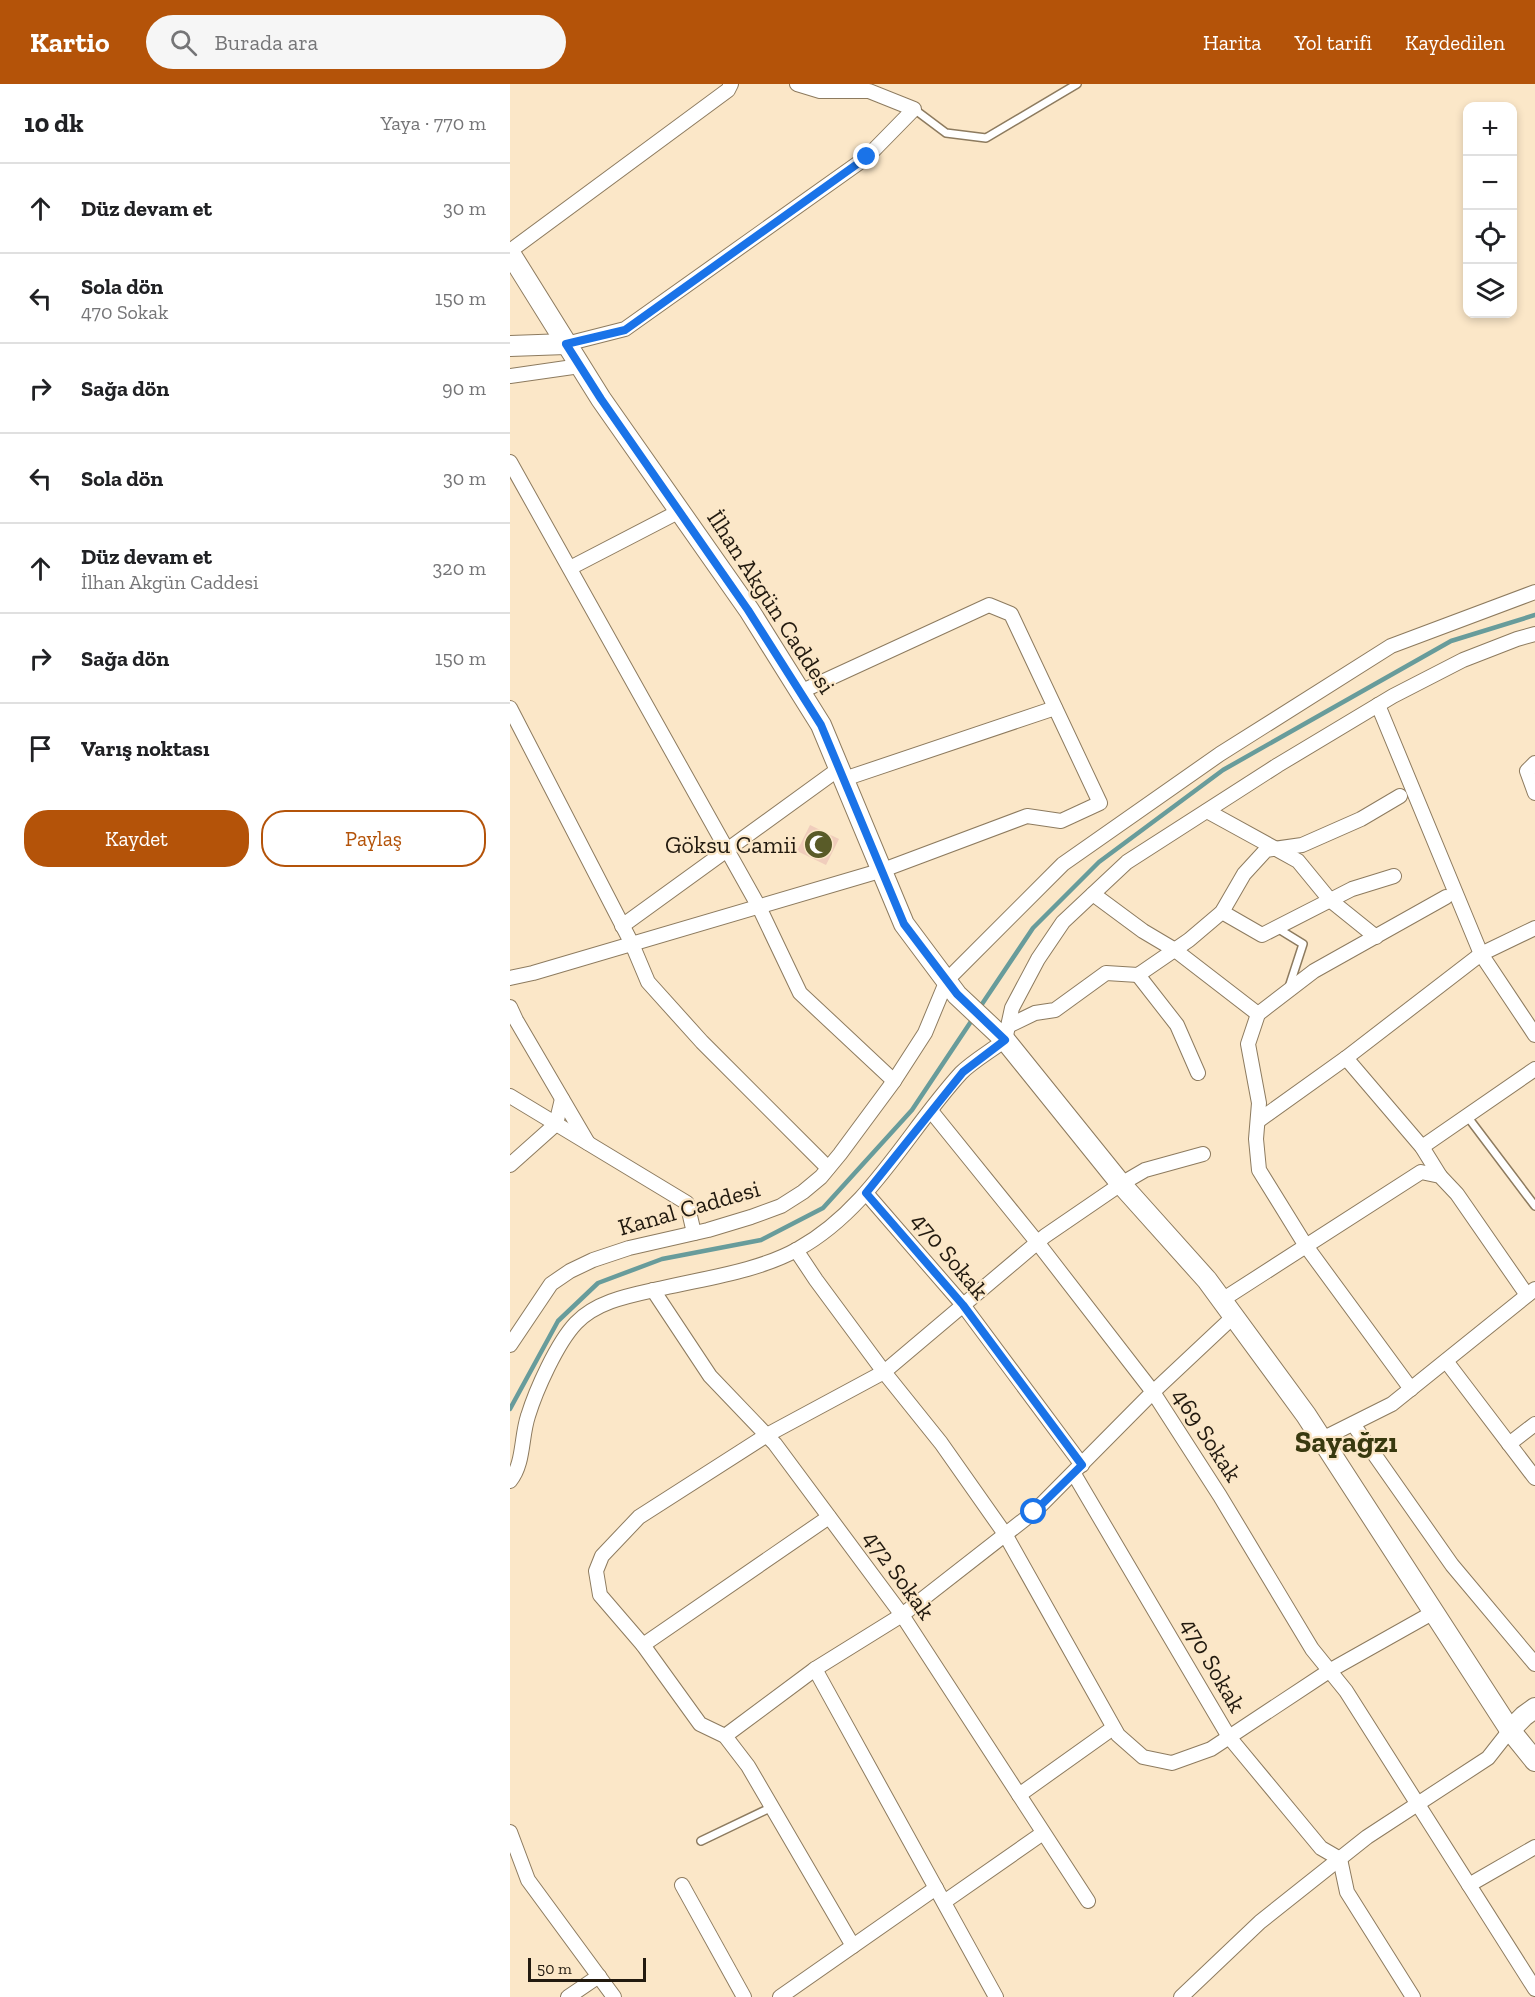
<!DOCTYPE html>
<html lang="tr">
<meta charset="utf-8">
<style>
:root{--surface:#fff;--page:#f6f6f6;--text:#202124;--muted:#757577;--line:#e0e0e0;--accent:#b45309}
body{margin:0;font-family:"Zilla Slab",serif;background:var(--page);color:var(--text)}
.controls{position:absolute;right:18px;top:18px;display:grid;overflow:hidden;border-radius:12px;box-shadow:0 3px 9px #0003}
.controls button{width:54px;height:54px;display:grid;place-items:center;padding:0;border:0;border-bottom:2px solid var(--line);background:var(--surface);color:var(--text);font:30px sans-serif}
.scale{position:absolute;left:18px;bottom:15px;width:118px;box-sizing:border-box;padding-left:6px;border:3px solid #221a0f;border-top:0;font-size:16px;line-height:21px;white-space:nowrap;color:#221a0f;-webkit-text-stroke:4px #fbe7c8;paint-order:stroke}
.stop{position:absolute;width:18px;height:18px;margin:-14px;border:4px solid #1a73e8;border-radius:50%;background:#fff}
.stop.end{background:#1a73e8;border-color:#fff;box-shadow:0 2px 6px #0008}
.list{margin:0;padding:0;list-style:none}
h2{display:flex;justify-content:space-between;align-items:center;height:78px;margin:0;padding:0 24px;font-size:26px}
h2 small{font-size:20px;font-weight:400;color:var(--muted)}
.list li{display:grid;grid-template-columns:39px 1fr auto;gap:18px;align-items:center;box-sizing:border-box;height:90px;padding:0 24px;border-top:2px solid var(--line)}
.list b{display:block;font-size:22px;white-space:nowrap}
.list p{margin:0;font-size:20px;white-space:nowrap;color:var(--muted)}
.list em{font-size:20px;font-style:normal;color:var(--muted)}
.actions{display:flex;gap:12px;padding:18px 24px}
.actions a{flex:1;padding:14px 0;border:2px solid var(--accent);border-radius:24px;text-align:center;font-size:21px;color:var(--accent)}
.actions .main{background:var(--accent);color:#fff}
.icon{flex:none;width:33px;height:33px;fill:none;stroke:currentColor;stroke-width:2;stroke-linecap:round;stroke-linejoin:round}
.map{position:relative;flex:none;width:1025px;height:1913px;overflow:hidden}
header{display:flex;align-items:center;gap:36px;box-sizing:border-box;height:84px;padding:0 30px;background:var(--accent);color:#fff}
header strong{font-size:28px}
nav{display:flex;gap:33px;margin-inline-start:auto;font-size:21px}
.search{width:420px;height:54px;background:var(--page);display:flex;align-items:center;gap:15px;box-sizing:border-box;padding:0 21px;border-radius:33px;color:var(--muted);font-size:22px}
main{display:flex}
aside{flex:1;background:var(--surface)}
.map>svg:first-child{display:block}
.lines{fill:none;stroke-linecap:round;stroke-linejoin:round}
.stream{stroke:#689c9b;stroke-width:4.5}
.building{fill:#f0cdbc}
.lane-casing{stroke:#8d7b5f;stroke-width:10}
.street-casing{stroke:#8d7b5f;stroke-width:16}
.secondary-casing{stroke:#8d7b5f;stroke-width:22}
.lane{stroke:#fff;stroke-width:7}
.street{stroke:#fff;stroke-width:14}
.secondary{stroke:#fff;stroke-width:20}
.route{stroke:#1a73e8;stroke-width:8}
.labels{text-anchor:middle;stroke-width:4.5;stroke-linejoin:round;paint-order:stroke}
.street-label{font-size:24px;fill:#221a0f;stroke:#fbe7c8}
.poi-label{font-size:24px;fill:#221a0f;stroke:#fbe7c8;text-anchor:end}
.district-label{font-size:30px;font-weight:bold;fill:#38390f;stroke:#fbe7c8}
</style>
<header>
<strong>Kartio</strong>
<div class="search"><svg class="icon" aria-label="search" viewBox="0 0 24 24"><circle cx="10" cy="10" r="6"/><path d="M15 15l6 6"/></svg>Burada ara</div>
<nav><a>Harita</a><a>Yol tarifi</a><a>Kaydedilen</a></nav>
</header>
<main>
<aside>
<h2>10 dk<small>Yaya · 770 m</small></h2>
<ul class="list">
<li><svg class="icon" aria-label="ahead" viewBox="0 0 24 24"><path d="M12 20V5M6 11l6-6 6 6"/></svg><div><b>Düz devam et</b></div><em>30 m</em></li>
<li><svg class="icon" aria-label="left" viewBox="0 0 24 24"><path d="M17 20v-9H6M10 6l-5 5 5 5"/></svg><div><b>Sola dön</b><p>470 Sokak</p></div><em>150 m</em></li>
<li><svg class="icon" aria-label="right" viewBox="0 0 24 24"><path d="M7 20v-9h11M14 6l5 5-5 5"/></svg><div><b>Sağa dön</b></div><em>90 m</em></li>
<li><svg class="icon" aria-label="left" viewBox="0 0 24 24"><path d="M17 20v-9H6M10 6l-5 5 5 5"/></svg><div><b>Sola dön</b></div><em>30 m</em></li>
<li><svg class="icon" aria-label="ahead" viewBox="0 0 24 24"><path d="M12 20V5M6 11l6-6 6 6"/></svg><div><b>Düz devam et</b><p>İlhan Akgün Caddesi</p></div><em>320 m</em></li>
<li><svg class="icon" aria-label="right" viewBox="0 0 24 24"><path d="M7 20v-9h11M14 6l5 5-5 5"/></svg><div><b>Sağa dön</b></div><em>150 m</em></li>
<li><svg class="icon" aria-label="arrive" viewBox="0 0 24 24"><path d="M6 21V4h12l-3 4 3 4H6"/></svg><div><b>Varış noktası</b></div></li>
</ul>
<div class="actions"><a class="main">Kaydet</a><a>Paylaş</a></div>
</aside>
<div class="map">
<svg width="1025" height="1913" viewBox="0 0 1025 1913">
<rect width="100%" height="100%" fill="#fbe7c8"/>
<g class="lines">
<g class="stream">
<path d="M468 926 523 844 589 778 713 686 941 557 1025 531"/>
<path d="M0 1325 48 1237 88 1199 152 1175 251 1156 313 1124 402 1026 464 933"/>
</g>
</g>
<path class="building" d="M300 741 329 755 316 781 287 767Z"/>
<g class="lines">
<defs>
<g id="lane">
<path d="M404 25 436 49 476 54 567 0"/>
<path d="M767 844 793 860 779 903"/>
<path d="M957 1032 1025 1122"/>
<path d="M191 1757 262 1723"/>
</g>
<g id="street">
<path d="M0 167 218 6 221 0"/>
<path d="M56 260 115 245 357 73 404 25 359 7H310L287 0"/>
<path d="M0 292 70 282"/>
<path d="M0 378 249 823 290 909 384 997"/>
<path d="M60 484 170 427"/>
<path d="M868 621 971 870 1025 951"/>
<path d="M0 624 122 860 138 898 192 958 318 1084"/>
<path d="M1025 679 1017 687 1025 709"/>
<path d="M334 695 545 624"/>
<path d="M697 727 788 777 820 816 866 853"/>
<path d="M583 810 633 847 665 866 748 930"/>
<path d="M712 828 752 851 842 805 884 792"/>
<path d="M112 842 330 684"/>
<path d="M628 891 667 941 688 989"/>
<path d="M0 894 23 889 373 786 517 732 551 737 590 719 501 530 479 521 290 608"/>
<path d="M0 923 6 936 78 1059"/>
<path d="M498 942 525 929 545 926 596 889 628 891 679 856 712 828 734 790 756 766 792 761 851 735 890 712"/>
<path d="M836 974 912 1063 930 1092"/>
<path d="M0 1012 177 1119 184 1149"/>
<path d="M421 1027 527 1158 643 1308 710 1412 802 1565 836 1607 1025 1905"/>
<path d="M748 1037 836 974 971 870 1025 844"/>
<path d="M912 1063 1025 985"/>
<path d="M0 1081 46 1040 52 1015"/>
<path d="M356 1109 453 1221 572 1381"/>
<path d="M286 1166 306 1196 374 1288 431 1359 495 1450 608 1651 633 1673 662 1679 701 1665 819 1587 924 1528"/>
<path d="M143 1206 200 1292 265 1360 392 1531 578 1817"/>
<path d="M712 1216 911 1088 930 1092 947 1110 1017 1211"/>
<path d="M0 1261 41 1200 60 1187 83 1176 119 1164 198 1146 241 1133 271 1122 293 1108 311 1093 330 1070 384 997 415 949 437 896 553 780 710 670 881 562 1025 508"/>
<path d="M936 1277 1025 1394"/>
<path d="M901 1305 796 1162 749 1086 746 1055 749 1019 738 960 748 930 804 887 936 813"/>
<path d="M843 1340 942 1481 1025 1580"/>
<path d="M812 1355 882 1320 1025 1205"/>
<path d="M999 1360 1025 1340"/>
<path d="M564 1390 719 1653 811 1764 830 1775 837 1808 903 1913"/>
<path d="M0 1397C14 1380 11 1353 18 1332 26 1306 47 1259 66 1239 88 1216 123 1211 153 1204 196 1194 249 1187 288 1165 360 1125 397 1048 451 989 463 977 481 967 495 956L502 924 528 875 553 838 617 778 768 681 883 612 953 576 1007 555 1025 550"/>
<path d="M133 1561 319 1433"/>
<path d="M305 1585 486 1913"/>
<path d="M215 1652 305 1585 392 1531 524 1428 643 1308 724 1232"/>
<path d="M509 1711 603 1644"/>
<path d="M0 1748 18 1796 104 1913"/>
<path d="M172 1801 234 1913"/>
<path d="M959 1801 1025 1763"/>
<path d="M434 1818 533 1749"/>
<path d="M343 1862 238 1682 215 1652 190 1640 133 1561 90 1511 86 1487 92 1472 129 1433 257 1351 374 1288 535 1152 611 1100 635 1086 693 1070"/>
<path d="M58 1913 89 1892"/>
<path d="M270 1913 426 1804"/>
<path d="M671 1913 750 1838 857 1753 978 1674 1000 1646"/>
</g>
<g id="secondary">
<path d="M0 169 91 315 239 526 311 641 394 840 447 911 495 956 611 1100 697 1196 796 1331 1000 1646 1025 1677"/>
<path d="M0 262 56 260"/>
<path d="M1000 1646 1014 1632 1025 1624"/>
</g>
</defs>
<use href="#lane" class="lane-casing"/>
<use href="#street" class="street-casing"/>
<use href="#secondary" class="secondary-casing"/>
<use href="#lane" class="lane"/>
<use href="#street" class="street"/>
<use href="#secondary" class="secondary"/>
</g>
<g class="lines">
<path class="route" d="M357 73 115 246 56 260 91 315 238 526 311 641 394 840 447 910 495 956 453 988 356 1109 453 1221 572 1381 524 1428"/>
</g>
<defs>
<symbol id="mosque-disc" viewBox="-11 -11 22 22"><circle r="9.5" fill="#595b28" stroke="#fbe7c8"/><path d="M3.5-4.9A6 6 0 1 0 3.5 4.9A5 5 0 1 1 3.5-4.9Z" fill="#fff"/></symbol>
</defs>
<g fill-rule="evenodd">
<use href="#mosque-disc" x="292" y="744" width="33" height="33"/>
</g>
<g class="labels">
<g class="street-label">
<text transform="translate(261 518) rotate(57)" y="8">İlhan Akgün Caddesi</text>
<text transform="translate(179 1124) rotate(-16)" y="8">Kanal Caddesi</text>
<text transform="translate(440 1172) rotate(50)" y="8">470 Sokak</text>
<text transform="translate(697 1351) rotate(57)" y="8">469 Sokak</text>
<text transform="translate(389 1491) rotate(54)" y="8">472 Sokak</text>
<text transform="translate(703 1581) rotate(60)" y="8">470 Sokak</text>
</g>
<g class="poi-label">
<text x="287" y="769">Göksu Camii</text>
</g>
<g class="district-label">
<text x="836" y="1368">Sayağzı</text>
</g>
</g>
</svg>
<div class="controls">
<button>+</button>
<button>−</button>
<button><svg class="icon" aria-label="locate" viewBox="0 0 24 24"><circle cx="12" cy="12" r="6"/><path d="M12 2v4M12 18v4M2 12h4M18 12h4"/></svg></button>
<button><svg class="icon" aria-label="layers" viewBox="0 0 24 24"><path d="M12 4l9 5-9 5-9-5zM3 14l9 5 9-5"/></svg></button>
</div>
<div class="scale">50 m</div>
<div class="stop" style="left:524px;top:1428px"></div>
<div class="stop end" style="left:357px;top:73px"></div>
</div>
</main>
